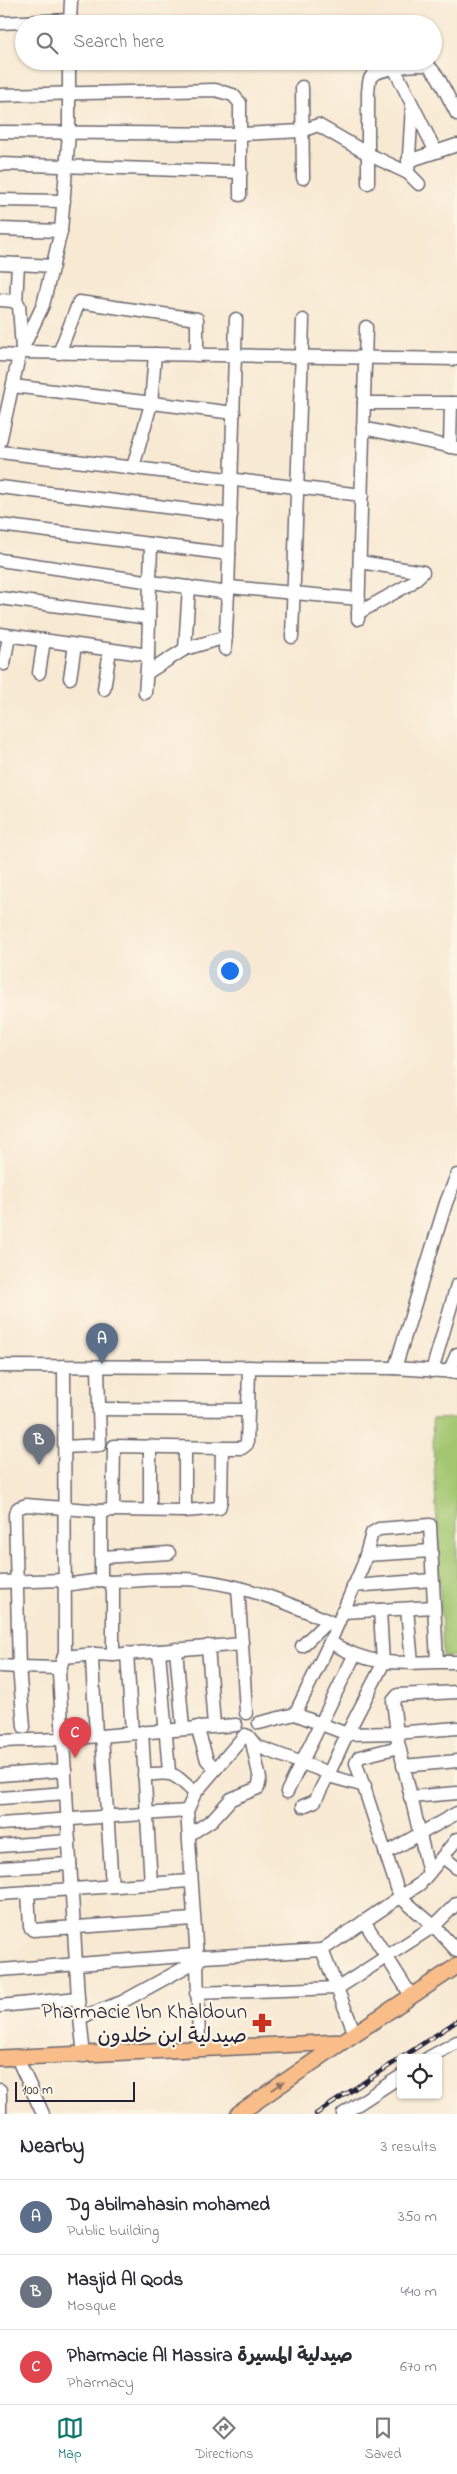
<!DOCTYPE html>
<meta charset="utf-8">
<style>
:root{--surface:#fff;--page:#f2f2f3;--text:#2b2b33;--muted:#7c7c81;--line:#e1e1e2;--accent:#0f766e}
body{margin:0;font-family:"Indie Flower","Playpen Sans Arabic",sans-serif;background:var(--page);color:var(--text)}
.controls{position:absolute;right:15px;bottom:15px;display:grid;overflow:hidden;border-radius:5px;box-shadow:0 1px 4px #0004}
.controls button{width:45px;height:45px;display:grid;place-items:center;padding:0;border:0;border-bottom:1px solid var(--line);background:var(--surface);color:var(--text);font:25px sans-serif}
.scale{position:absolute;left:15px;bottom:12px;width:120px;box-sizing:border-box;padding-left:5px;border:2px solid #22223b;border-top:0;font-size:14px;line-height:18px;white-space:nowrap;color:#22223b;-webkit-text-stroke:4px #fcf5e5;paint-order:stroke}
.you{position:absolute;left:229px;top:970px;width:18px;height:18px;margin:-12px;border:4px solid #fff;border-radius:50%;background:#1a73e8;box-shadow:0 0 0 8px #1a73e833}
.badge{display:grid;place-items:center;width:32px;height:32px;border-radius:50%;background:var(--accent);color:#fff;font-size:16px;font-weight:700}
.pin{position:absolute;translate:-50% -41px;filter:drop-shadow(0 1px 2px #0008)}
.pin::after{content:'';position:absolute;top:26px;width:18px;height:15px;background:inherit;clip-path:polygon(0 0,100% 0,50% 100%)}
.list{margin:0;padding:0;list-style:none}
h2{display:flex;justify-content:space-between;align-items:center;height:65px;margin:0;padding:0 20px;font-size:21px}
h2 small{font-size:16px;font-weight:400;color:var(--muted)}
.list li{display:grid;grid-template-columns:32px 1fr auto;gap:15px;align-items:center;box-sizing:border-box;height:75px;padding:0 20px;border-top:1px solid var(--line)}
.list b{display:block;font-size:19px;white-space:nowrap}
.list p{margin:0;font-size:16px;white-space:nowrap;color:var(--muted)}
.list em{font-size:16px;font-style:normal;color:var(--muted)}
.icon{flex:none;width:28px;height:28px;fill:none;stroke:currentColor;stroke-width:2;stroke-linecap:round;stroke-linejoin:round}
.map{position:relative;flex:none;width:457px;height:2114px;overflow:hidden}
.search{position:absolute;background:var(--surface);box-shadow:0 1px 4px #0004;left:15px;right:15px;top:15px;height:55px;display:flex;align-items:center;gap:12px;box-sizing:border-box;padding:0 18px;border-radius:28px;color:var(--muted);font-size:19px}
.sheet{height:290px;background:var(--surface)}
nav{display:flex;justify-content:space-around;align-items:center;box-sizing:border-box;height:70px;border-top:1px solid var(--line);background:var(--surface);font-size:14px;color:var(--muted)}
nav a{display:grid;justify-items:center;gap:2px}
nav .on{color:var(--accent)}
.map>svg:first-child{display:block}
.green{fill:#a2c66f;stroke:#627455}
.lines{fill:none;stroke-linecap:round;stroke-linejoin:round}
.minor-casing{stroke:#6d6870;stroke-width:15}
.major-casing{stroke:#6d6870;stroke-width:18}
.minor{stroke:#fff;stroke-width:12}
.major{stroke:#f8bd88;stroke-width:15}
.rail-casing{stroke:#22223b;stroke-width:4.5}
.rail{stroke:#fcf5e5;stroke-width:2.5;stroke-dasharray:8;stroke-linecap:butt}
.oneway{fill:#8d7062}
.labels{text-anchor:middle;stroke-width:4.5;stroke-linejoin:round;paint-order:stroke}
.poi-label{font-size:21px;fill:#22223b;stroke:#fcf5e5;text-anchor:end}
</style>
<div class="map">
<svg width="457" height="2114" viewBox="0 0 457 2114">
<rect width="100%" height="100%" fill="#fcf5e5"/>
<filter id="ink" filterUnits="userSpaceOnUse"><feTurbulence type="fractalNoise" baseFrequency=".02" numOctaves="2"/><feDisplacementMap in="SourceGraphic" scale="10" xChannelSelector="R" yChannelSelector="G"/><feConvolveMatrix kernelMatrix="1 2 1 2 8 2 1 2 1" color-interpolation-filters="sRGB"/></filter>
<filter id="wash" filterUnits="userSpaceOnUse"><feTurbulence type="fractalNoise" baseFrequency=".0096" numOctaves="4" result="noise"/><feDisplacementMap in="SourceGraphic" scale="20" xChannelSelector="R" yChannelSelector="G"/><feGaussianBlur stdDeviation="1.12" result="paint"/><feColorMatrix in="noise" values="0 0 0 0 0 0 0 0 0 0 0 0 0 0 0 0 0 1.4 0 .05"/><feComposite in="paint" operator="in"/></filter>
<g filter="url(#wash)">
<rect width="100%" height="100%" fill="#f8e9d3"/>
<path class="green" d="M457 1418V1656L443 1657 432 1419Z"/>
</g>
<g filter="url(#ink)">
<g class="lines">
<defs>
<g id="minor">
<path d="M0 23 70 20"/>
<path d="M70 24 71 0"/>
<path d="M394 68 436 152"/>
<path d="M302 87 303 178"/>
<path d="M0 95 215 90 233 95 240 103V195"/>
<path d="M0 132 241 134 302 131 318 125 368 154 408 173 419 184"/>
<path d="M408 161 457 145"/>
<path d="M0 164 241 172"/>
<path d="M408 173 412 106"/>
<path d="M368 183V92C369 87 368 81 371 77 378 68 419 63 429 66L438 77 457 114"/>
<path d="M0 200 64 201"/>
<path d="M0 229 61 231"/>
<path d="M0 263 53 266"/>
<path d="M0 300 13 301 19 305 22 349"/>
<path d="M16 303 18 264"/>
<path d="M21 352 457 359"/>
<path d="M59 353 79 302 197 319V355"/>
<path d="M0 355 19 356"/>
<path d="M13 386 234 413"/>
<path d="M364 403H457"/>
<path d="M363 428 457 448"/>
<path d="M0 442 19 356 43 305 61 231 69 133V61"/>
<path d="M450 447 451 403"/>
<path d="M0 452 362 495"/>
<path d="M133 467 151 404 155 354"/>
<path d="M0 487 231 515"/>
<path d="M0 525 229 554"/>
<path d="M0 560 228 593 236 319"/>
<path d="M229 587 359 599"/>
<path d="M0 598 149 618"/>
<path d="M358 613 410 584 423 572 360 562"/>
<path d="M358 619 366 327"/>
<path d="M0 634 148 655 145 693"/>
<path d="M292 637 303 320"/>
<path d="M185 649 189 587"/>
<path d="M225 649 228 593"/>
<path d="M148 655 151 544"/>
<path d="M4 664 9 636"/>
<path d="M39 673 44 640"/>
<path d="M147 673 185 649 226 637"/>
<path d="M70 678 75 645"/>
<path d="M104 689 110 650"/>
<path d="M0 1366 395 1368 457 1372"/>
<path d="M64 1366 65 1652 59 1673 78 1998 84 2056"/>
<path d="M395 1368 446 1203 457 1175"/>
<path d="M432 1371 457 1285"/>
<path d="M449 1372 457 1354"/>
<path d="M99 1409 248 1410 249 1367"/>
<path d="M65 1447 100 1445 98 1367"/>
<path d="M222 1448H242L247 1444 248 1410"/>
<path d="M113 1510 185 1511"/>
<path d="M150 1510V1446"/>
<path d="M101 1511 113 1510 114 1446 222 1448 221 1501 219 1508 185 1511V1448"/>
<path d="M366 1555 431 1551"/>
<path d="M102 1557 169 1553"/>
<path d="M0 1582 65 1580"/>
<path d="M110 1582C139 1581 169 1577 198 1580 248 1586 292 1604 337 1625"/>
<path d="M64 1585 101 1580 110 1582 113 1590V1655L242 1644 246 1713"/>
<path d="M353 1586 432 1580"/>
<path d="M238 1588 242 1644"/>
<path d="M407 1609 412 1663"/>
<path d="M380 1610 383 1664 347 1734 396 1733 457 1728"/>
<path d="M342 1612 434 1607"/>
<path d="M208 1646 214 1726"/>
<path d="M302 1646 328 1621"/>
<path d="M176 1649 183 1728"/>
<path d="M159 1651 169 1772"/>
<path d="M127 1653 132 1733"/>
<path d="M64 1657 95 1654"/>
<path d="M437 1662C394 1664 367 1665 330 1642L363 1565 372 1533 379 1529 430 1525 437 1662H457"/>
<path d="M0 1666 19 1667 15 1514 18 1508 26 1505 101 1511V1580"/>
<path d="M295 1714 330 1642"/>
<path d="M259 1723 295 1714 347 1734 329 1773 332 1777 365 1786"/>
<path d="M24 1727 19 1667 59 1668"/>
<path d="M197 1727 207 1760 215 1768"/>
<path d="M142 1732 151 1884"/>
<path d="M96 1736 92 1659 95 1654 113 1655"/>
<path d="M102 1736 112 1886"/>
<path d="M248 1736 256 1746 329 1773 315 1801 303 1806"/>
<path d="M0 1741 63 1739 236 1725"/>
<path d="M399 1747 359 1757 356 1763 400 1897 420 1884 457 1839"/>
<path d="M403 1766 457 1761"/>
<path d="M0 1775 65 1770"/>
<path d="M144 1775C175 1771 173 1773 195 1793"/>
<path d="M287 1792 354 1656"/>
<path d="M410 1797 457 1793"/>
<path d="M0 1798 66 1793"/>
<path d="M0 1824 187 1811"/>
<path d="M189 1835 212 1820 231 1799 258 1788 260 1779 252 1742"/>
<path d="M0 1846 69 1841"/>
<path d="M386 1853 457 1813"/>
<path d="M443 1857 457 1868"/>
<path d="M0 1868 70 1864"/>
<path d="M429 1873 398 1742 393 1701 398 1695 457 1692"/>
<path d="M28 1892 30 1927 33 1930 193 1919"/>
<path d="M0 1894 190 1881"/>
<path d="M364 1921 412 1997"/>
<path d="M0 1970 196 1955"/>
<path d="M196 1993 338 1988 434 1926 457 1903"/>
<path d="M0 2006 78 1998"/>
<path d="M82 2017 122 2002 204 1957 322 1950"/>
<path d="M355 2034 322 1950 400 1897 434 1926 457 1951"/>
<path d="M199 2047 197 1960 187 1811 195 1793 245 1735"/>
<path d="M17 2058 43 2114"/>
<path d="M428 2058 457 2042"/>
<path d="M0 2090V2114"/>
<path d="M343 2114 401 2076"/>
</g>
<g id="major">
<path d="M0 2058 342 2042"/>
<path d="M238 2114 342 2042 457 1966"/>
</g>
</defs>
<use href="#minor" class="minor-casing"/>
<use href="#major" class="major-casing"/>
<use href="#minor" class="minor"/>
<use href="#major" class="major"/>
<defs>
<g id="rail">
<path d="M401 2058 457 2021"/>
<path d="M316 2114 401 2058"/>
</g>
</defs>
<use href="#rail" class="rail-casing"/>
<use href="#rail" class="rail"/>
</g>
<defs><path id="oneway-solid" d="M-6-.8H1V-3.2L6.5 0L1 3.2V.8H-6Z" transform="scale(1.25)"/></defs>
<use class="oneway" href="#oneway-solid" transform="translate(278 2086) rotate(-35)"/>
</g>
<defs>
<symbol id="pharmacy-bare" viewBox="-9 -9 18 18"><path d="M-2-6h4v4h4v4h-4v4h-4v-4h-4v-4h4Z" fill="#c8321e" stroke="#fcf5e5" stroke-width="2.5" paint-order="stroke"/></symbol>
</defs>
<g fill-rule="evenodd">
<use href="#pharmacy-bare" x="248" y="2009" width="28" height="28"/>
</g>
<g class="labels">
<g class="poi-label">
<text x="247" y="2018">Pharmacie Ibn Khaldoun<tspan x="247" dy="24">صيدلية ابن خلدون</tspan></text>
</g>
</g>
</svg>
<div class="controls">
<button><svg class="icon" aria-label="locate" viewBox="0 0 24 24"><circle cx="12" cy="12" r="6"/><path d="M12 2v4M12 18v4M2 12h4M18 12h4"/></svg></button>
</div>
<div class="scale">100 m</div>
<div class="you"></div>
<div class="pin badge" style="left:102px;top:1364px;background:#5c6f8a">A</div>
<div class="pin badge" style="left:39px;top:1465px;background:#6b7280">B</div>
<div class="pin badge" style="left:75px;top:1758px;background:#e0444e">C</div>
<div class="search"><svg class="icon" aria-label="search" viewBox="0 0 24 24"><circle cx="10" cy="10" r="6"/><path d="M15 15l6 6"/></svg>Search here</div>
</div>
<section class="sheet">
<h2>Nearby<small>3 results</small></h2>
<ul class="list">
<li><span class="badge" style="background:#5c6f8a">A</span><div><b>Dg abilmahasin mohamed</b><p>Public building</p></div><em>350 m</em></li>
<li><span class="badge" style="background:#6b7280">B</span><div><b>Masjid Al Qods</b><p>Mosque</p></div><em>440 m</em></li>
<li><span class="badge" style="background:#e0444e">C</span><div><b>Pharmacie Al Massira صيدلية المسيرة</b><p>Pharmacy</p></div><em>670 m</em></li>
</ul>
</section>
<nav>
<a class="on"><svg class="icon" aria-label="map" viewBox="0 0 24 24"><path d="M3 6l6-2 6 2 6-2v14l-6 2-6-2-6 2zM9 4v14M15 6v14"/></svg>Map</a>
<a><svg class="icon" aria-label="directions" viewBox="0 0 24 24"><path d="M12 3l9 9-9 9-9-9zM9 14v-3h6M13 9l2 2-2 2"/></svg>Directions</a>
<a><svg class="icon" aria-label="saved" viewBox="0 0 24 24"><path d="M7 4h10v16l-5-4-5 4z"/></svg>Saved</a>
</nav>
